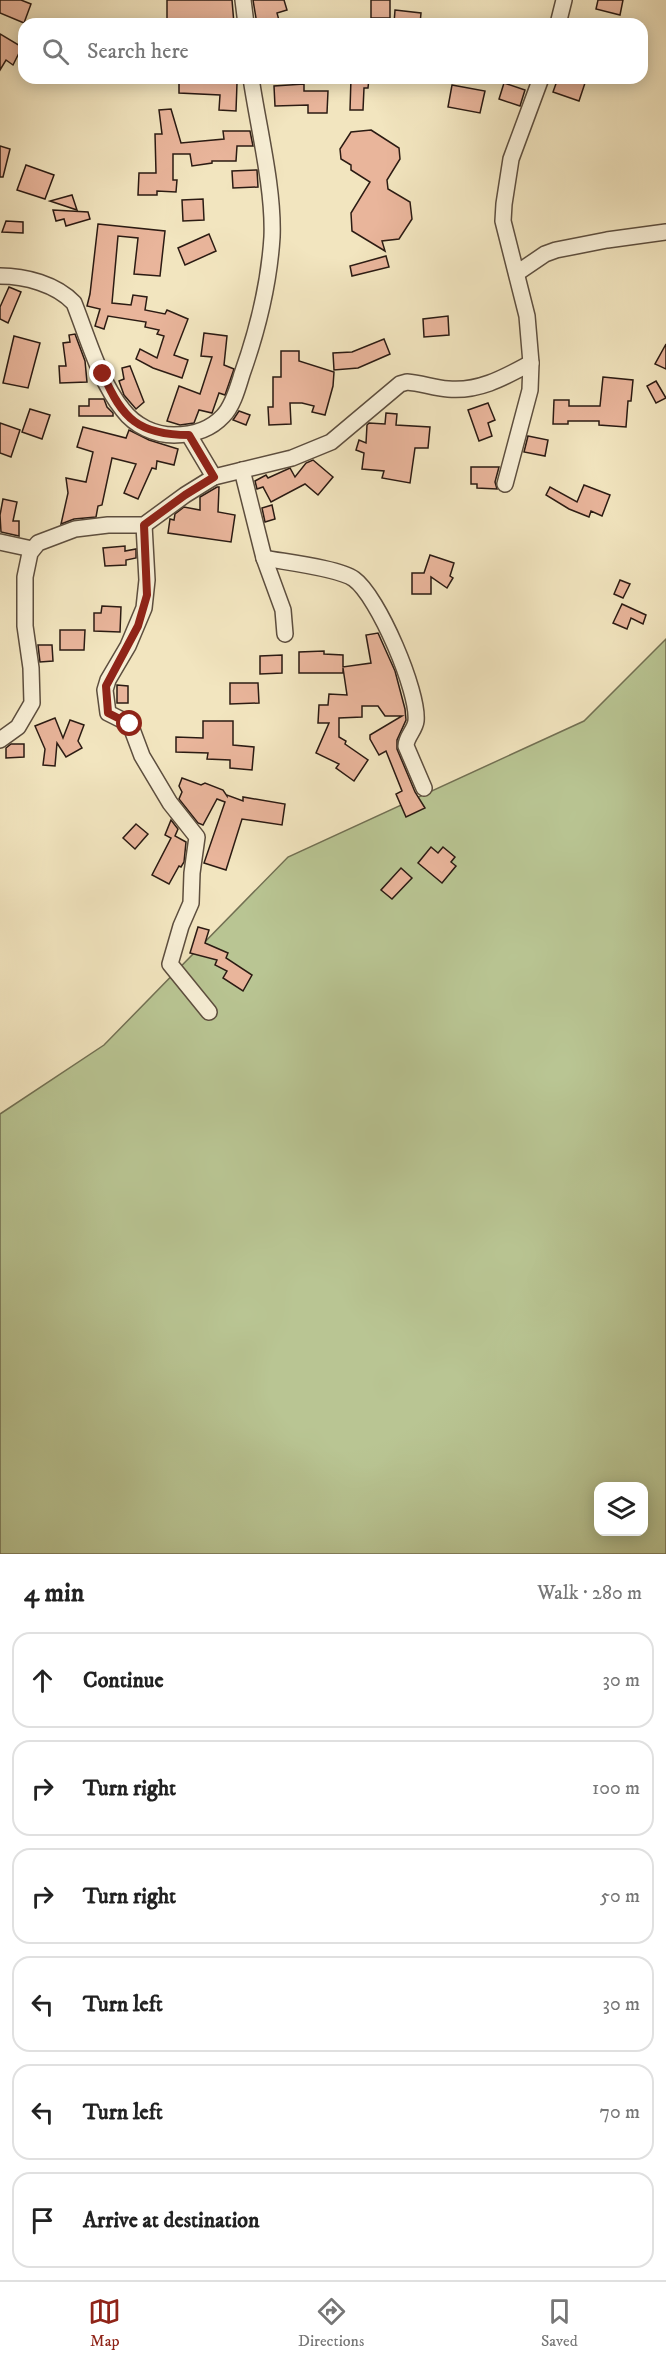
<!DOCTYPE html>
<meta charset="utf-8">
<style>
:root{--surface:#fff;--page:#f6f6f6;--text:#222;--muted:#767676;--line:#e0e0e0;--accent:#8f2418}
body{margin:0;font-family:"IM FELL DW Pica",serif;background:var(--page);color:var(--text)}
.controls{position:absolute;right:18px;bottom:18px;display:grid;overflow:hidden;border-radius:12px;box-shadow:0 3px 15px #0003}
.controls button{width:54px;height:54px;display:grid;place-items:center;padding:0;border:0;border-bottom:2px solid var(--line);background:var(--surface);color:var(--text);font:30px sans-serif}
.stop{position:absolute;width:18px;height:18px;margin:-14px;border:4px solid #8f2418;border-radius:50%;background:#fff}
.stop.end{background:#8f2418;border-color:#fff;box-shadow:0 2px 6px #0008}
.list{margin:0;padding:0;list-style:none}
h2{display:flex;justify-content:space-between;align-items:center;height:78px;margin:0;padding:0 24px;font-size:26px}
h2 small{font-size:20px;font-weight:400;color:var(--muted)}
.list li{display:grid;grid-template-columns:39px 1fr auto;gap:18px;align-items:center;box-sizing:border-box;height:96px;margin:0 12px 12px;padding:0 12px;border:2px solid var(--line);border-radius:18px}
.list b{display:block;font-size:22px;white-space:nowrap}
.list em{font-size:20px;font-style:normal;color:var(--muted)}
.icon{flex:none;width:33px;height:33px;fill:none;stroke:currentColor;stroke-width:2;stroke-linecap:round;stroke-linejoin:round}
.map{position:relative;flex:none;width:666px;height:1554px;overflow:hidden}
.search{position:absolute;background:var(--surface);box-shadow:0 3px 15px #0003;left:18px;right:18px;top:18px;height:66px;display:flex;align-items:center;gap:15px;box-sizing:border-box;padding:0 21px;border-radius:18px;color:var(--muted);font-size:22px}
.sheet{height:726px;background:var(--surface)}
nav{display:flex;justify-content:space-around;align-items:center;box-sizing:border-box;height:84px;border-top:2px solid var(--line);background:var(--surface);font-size:16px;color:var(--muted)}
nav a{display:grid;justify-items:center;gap:3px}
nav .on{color:var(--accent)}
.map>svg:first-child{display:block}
.green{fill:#b9c593;stroke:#727053;stroke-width:1.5;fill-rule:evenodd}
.building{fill:#e9b59b;stroke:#2b1b13;stroke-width:1.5}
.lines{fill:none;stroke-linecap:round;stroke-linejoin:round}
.minor-casing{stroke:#5d4e3e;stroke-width:18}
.minor{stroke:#f7eed5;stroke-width:15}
.route{stroke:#8f2418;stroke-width:8}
</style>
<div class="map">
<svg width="666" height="1554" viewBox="0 0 666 1554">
<rect width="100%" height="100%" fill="#f2e5bf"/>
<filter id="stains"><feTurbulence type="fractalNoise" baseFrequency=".00333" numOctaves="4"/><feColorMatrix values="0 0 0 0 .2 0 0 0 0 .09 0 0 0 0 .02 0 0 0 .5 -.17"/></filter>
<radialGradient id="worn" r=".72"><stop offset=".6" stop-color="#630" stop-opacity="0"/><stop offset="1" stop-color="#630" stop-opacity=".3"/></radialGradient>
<path class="green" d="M666 639V1554H0V1114L104 1045 288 857 584 721ZM598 1486H644V1532H598Z"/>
<g class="building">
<path d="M0 0H21L31 4 24 23 0 13Z"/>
<path d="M167 0H232L234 24H167Z"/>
<path d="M253 0H284L287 10 277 13 280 24H257Z"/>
<rect x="371" y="0" width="19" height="18"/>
<path d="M598 0H623L620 15 596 9Z"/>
<path d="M395 10 421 13 420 24H394Z"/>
<path d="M0 34 22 47 13 65 6 60 0 70Z"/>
<path d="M179 78H210V82L237 83 236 111 219 110 220 95 179 93Z"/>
<path d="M351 78H369L368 88H364L363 110H350Z"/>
<path d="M558 78 586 80 579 101 553 92Z"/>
<path d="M504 83 525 90 520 106 499 99Z"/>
<path d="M304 84V91H328L327 113H308V105L275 106 274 86Z"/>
<path d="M452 85 485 91 480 113 448 107Z"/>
<path d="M171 109 181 143 224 139 223 131H250L253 146H237L236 161H212V163L192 166 190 154H173V180H177L176 192 157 191V195H138L139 173H156L155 134H162L159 110Z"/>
<path d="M371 130 399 148 400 159 387 180 388 189 410 202 412 219 399 239 382 241 385 251 352 231 351 213 370 182 351 170V165L341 159 340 149 351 132Z"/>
<path d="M0 146 10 149 3 177H0Z"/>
<path d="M26 165 54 175 45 199 17 190Z"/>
<path d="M257 170 258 187 233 188 232 171Z"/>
<path d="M72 195 77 210 50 201Z"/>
<path d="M203 199 204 220 183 221 182 200Z"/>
<path d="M53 210 88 212 90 219 66 226 64 219 56 221Z"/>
<path d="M6 221 23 222V233L2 232Z"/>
<path d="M98 224 165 231 160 276 134 274 138 238 118 236 112 303 131 305 133 295 147 297 145 310 165 314 167 310 188 319 174 355 188 360 182 378 153 368 136 359 140 349 157 358 164 336 157 334 159 330 145 327 146 322 108 316 104 329 95 326 100 309 87 306 90 294Z"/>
<path d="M209 234 216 251 185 265 178 248Z"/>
<path d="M386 256 389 267 352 276 350 266Z"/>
<path d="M9 287 21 292 8 323 0 319V307Z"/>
<path d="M448 316 449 335 424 337 423 319Z"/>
<path d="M204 333 227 336 224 365 234 369 225 395 219 393 212 413 199 410 194 423 180 425 167 421 179 386 200 394 212 357 201 356Z"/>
<path d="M75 334 85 361 87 382 60 383 59 366H66L63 343 70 342 69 335Z"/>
<path d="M14 336 40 343 28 388 3 383Z"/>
<path d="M384 339 390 354 358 368 334 370 333 353 352 352Z"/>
<path d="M666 344V369L655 364Z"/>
<path d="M281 351H299V361L334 372 333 386 325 415 312 412 314 406 302 403H290L291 424 269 425 268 407H273V377H281Z"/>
<path d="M130 366 144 402 136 409 124 395 119 381 124 379 122 368Z"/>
<path d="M603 377 633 380 631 401H628L626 427 599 425V421H568V424H553L554 400H569V406H600Z"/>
<path d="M656 381 666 398 656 403 647 386Z"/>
<path d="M89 399H104L107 407 113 413V416H79V406H89Z"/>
<path d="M488 403 495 420 488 423 492 436 479 441 468 410Z"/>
<path d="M30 409 50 415 42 439 22 432Z"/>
<path d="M239 411 250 415 246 425 233 420Z"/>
<path d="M386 413 397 414 396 425 430 427 428 448H415L410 483 382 478 384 471 362 469 364 453 356 450 359 440 366 443 367 425 369 423 385 424Z"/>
<path d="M0 423 20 430 11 457 0 453Z"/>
<path d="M83 427 126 438 129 430 149 440 178 449 174 465 157 461 156 469 152 468 138 499 124 493 136 464 112 458 102 505 98 506 96 517 74 519 61 524 68 493 66 478 86 482 93 452 77 447Z"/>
<path d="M528 436 548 440 545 456 524 452Z"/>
<path d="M313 460 333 477 318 495 305 484 271 502 263 487 257 489 255 481 266 475 268 478 290 468 295 477 306 463Z"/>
<path d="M471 467H499L495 482 497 489 477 488V484H471Z"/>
<path d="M584 485 610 495 602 516 591 511 589 517 569 509 546 495 550 487 577 502Z"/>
<path d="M217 487H219L218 512 235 515 231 542 168 533 170 519 174 520 175 514 184 507 200 510V497Z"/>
<path d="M3 499 17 502 13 521H19V536L1 532 0 515Z"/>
<path d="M272 505 275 519 265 522 262 508Z"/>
<path d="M125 546V551L136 549V558L126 560V565L105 566 103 548Z"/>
<path d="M430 555 454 563 450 576 453 578 447 588 431 577V594H412V573H424Z"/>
<path d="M620 580 630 584 623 598 614 594Z"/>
<path d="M622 604 646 615 643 624 631 618 627 629 613 623Z"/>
<path d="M102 606 121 607 120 632 94 631V613H101Z"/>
<path d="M60 630H85L84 650H60Z"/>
<path d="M378 633 395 671 405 709 406 720 397 740V749L415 792 425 808 406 817 396 794 402 791 386 751 379 755 370 739V735L402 716H385L378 706H362V717L339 718V737L346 741 345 744 368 760 354 781 336 768 339 764 316 753 329 723H318L319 705H328L329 694 347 695 343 668V673H299V652L324 651V654L343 655V667L371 663 366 635Z"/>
<path d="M38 645H52L53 661 40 662Z"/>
<path d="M282 655V673L260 674V656Z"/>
<path d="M230 683H258L259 703 230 704Z"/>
<path d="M117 685 128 686V703H117Z"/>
<path d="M55 718 63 738 70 720 84 725 78 741 82 748 66 757 57 743 55 766 43 765 45 749 35 726Z"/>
<path d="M203 721H233V745L254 747 252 770 230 768V760L207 759 208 753 176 752V737L203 738Z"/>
<path d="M11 744H24V757L6 758V748Z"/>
<path d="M182 778 201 785 205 783 223 790 227 796V795L243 801V797L285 804 282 825 242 819 226 870 204 863 225 802 217 799 203 825 198 823 179 799 182 792 179 786Z"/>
<path d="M171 820 178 829 175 836 186 842 184 862 181 867 179 866 169 884 152 875 171 838 165 835Z"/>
<path d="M136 824 148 834 135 849 123 838Z"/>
<path d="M431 847 438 853 443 847 455 857 451 862 456 866 442 883 418 863Z"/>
<path d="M401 868 412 878 392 899 381 890Z"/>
<path d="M198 927 209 930 205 943 228 953 226 958 252 975 243 991 223 978 227 971 215 965 217 960 190 953Z"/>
</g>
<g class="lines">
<defs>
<g id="minor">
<path d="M243 0 246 24"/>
<path d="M558 24 564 0"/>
<path d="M517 273 545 254 556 250 607 240 666 232"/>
<path d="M0 276C25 276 56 284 74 303 87 336 100 382 123 410 135 426 155 435 174 435 194 435 210 430 223 416 233 406 238 387 242 374 258 329 269 285 272 237 274 189 258 126 251 78"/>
<path d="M189 435 214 477"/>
<path d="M242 470 264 558 283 610 285 634"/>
<path d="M505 484 530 390 531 363 527 316 503 221 504 204 511 159 541 78"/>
<path d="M144 525 147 580 144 608 128 646 108 680 105 690 108 713 130 724 142 756 170 803 197 837 192 873 191 903 181 926 170 964 209 1012"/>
<path d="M0 542 32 549"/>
<path d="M264 558C284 562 339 568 354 579 378 596 419 692 416 721 415 730 406 737 406 746L424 788"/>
<path d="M0 740 18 727 32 703 31 668 25 626V577L30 553 38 543 75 529 108 525H144L185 495 214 477 292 458 331 442 400 384 407 382C421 383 434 388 448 389 479 392 505 377 531 363"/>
</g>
</defs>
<use href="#minor" class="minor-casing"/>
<use href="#minor" class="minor"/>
</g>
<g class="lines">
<path class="route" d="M103 374C122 419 139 435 189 435L214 477 185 495 144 525 147 595 138 626 106 686 108 713 130 724"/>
</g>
<rect width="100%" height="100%" filter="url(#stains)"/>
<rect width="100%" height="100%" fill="url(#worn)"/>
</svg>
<div class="controls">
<button><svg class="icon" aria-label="layers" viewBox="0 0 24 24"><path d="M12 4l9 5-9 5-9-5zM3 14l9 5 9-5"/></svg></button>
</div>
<div class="stop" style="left:130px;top:724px"></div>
<div class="stop end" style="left:103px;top:374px"></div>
<div class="search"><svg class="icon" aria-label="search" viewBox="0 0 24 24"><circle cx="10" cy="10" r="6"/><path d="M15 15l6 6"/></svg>Search here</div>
</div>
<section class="sheet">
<h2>4 min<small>Walk · 280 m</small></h2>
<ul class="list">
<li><svg class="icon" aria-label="ahead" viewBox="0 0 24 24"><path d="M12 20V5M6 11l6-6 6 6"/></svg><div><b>Continue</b></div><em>30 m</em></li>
<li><svg class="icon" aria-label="right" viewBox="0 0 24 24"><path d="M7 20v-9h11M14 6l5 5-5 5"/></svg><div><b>Turn right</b></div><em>100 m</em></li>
<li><svg class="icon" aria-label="right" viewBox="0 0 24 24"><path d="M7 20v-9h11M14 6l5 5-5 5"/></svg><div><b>Turn right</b></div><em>50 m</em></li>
<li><svg class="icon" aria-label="left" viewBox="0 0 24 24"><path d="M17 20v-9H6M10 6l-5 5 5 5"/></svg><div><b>Turn left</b></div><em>30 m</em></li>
<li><svg class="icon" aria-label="left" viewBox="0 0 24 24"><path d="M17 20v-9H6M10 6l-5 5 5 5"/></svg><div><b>Turn left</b></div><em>70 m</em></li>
<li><svg class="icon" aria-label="arrive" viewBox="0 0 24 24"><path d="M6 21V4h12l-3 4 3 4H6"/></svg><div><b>Arrive at destination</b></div></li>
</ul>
</section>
<nav>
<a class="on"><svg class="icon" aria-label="map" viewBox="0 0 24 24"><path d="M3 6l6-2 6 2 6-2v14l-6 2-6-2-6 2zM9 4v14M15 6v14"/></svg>Map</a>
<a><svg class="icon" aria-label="directions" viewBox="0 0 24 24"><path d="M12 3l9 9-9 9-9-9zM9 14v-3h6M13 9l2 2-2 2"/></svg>Directions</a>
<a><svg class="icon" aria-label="saved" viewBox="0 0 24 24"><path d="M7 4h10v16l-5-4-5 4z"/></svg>Saved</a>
</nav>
